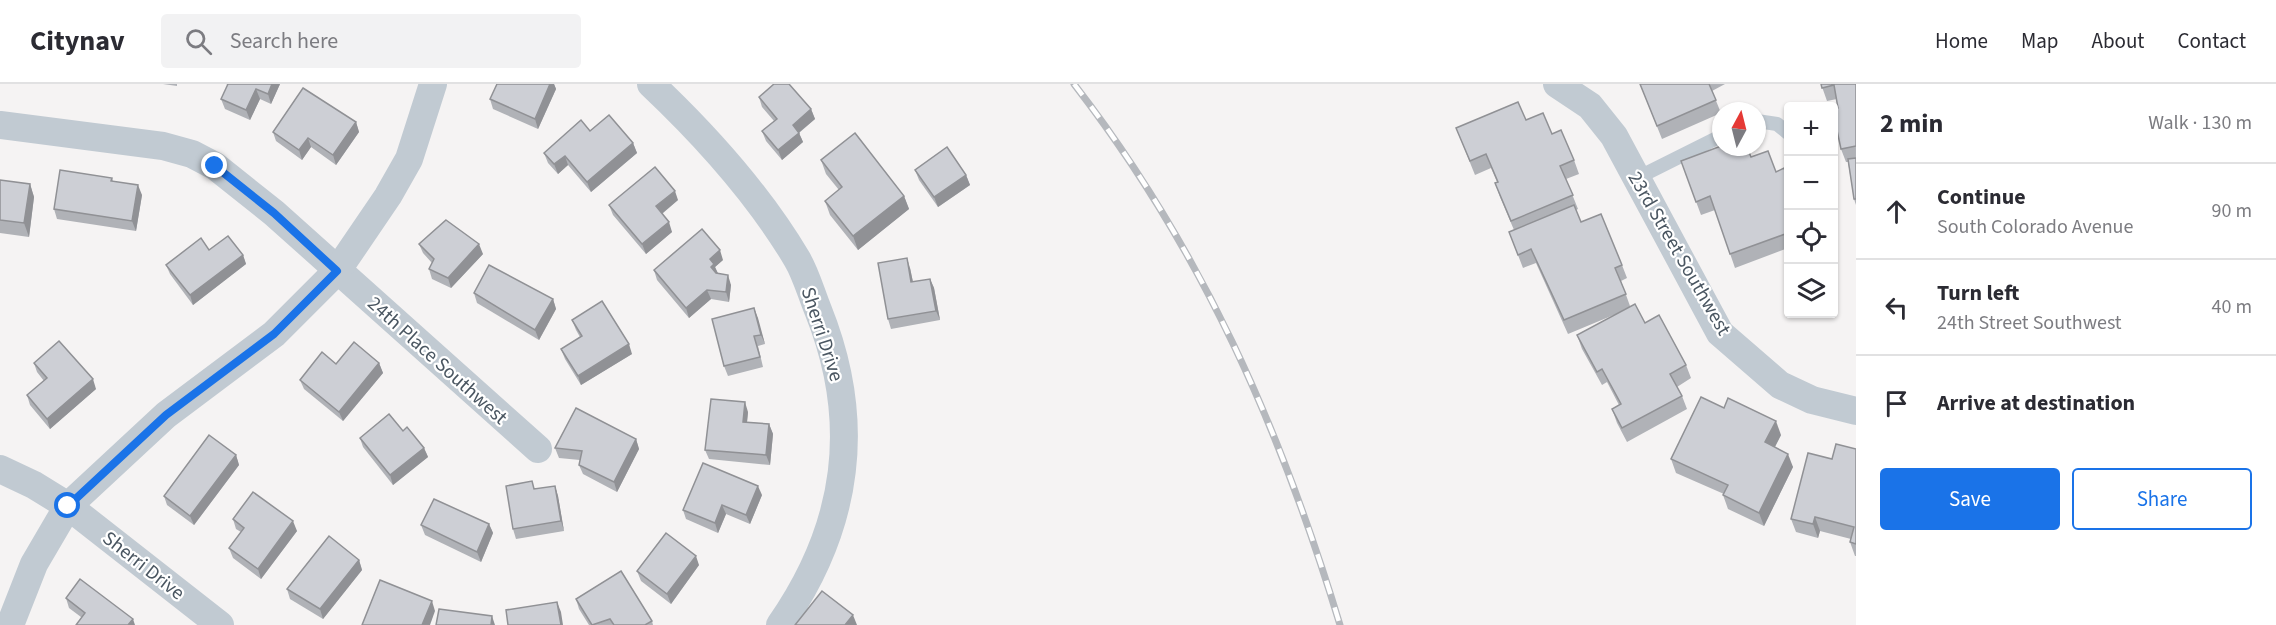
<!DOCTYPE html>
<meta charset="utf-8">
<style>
:root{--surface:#fff;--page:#f2f2f3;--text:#2b2b33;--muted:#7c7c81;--line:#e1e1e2;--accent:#1a73e8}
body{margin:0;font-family:"Source Sans 3",sans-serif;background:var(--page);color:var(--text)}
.controls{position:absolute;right:18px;top:18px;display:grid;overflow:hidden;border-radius:6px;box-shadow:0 2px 4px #0004}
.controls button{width:54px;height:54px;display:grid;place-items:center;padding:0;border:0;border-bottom:2px solid var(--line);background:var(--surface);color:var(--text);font:30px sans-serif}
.compass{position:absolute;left:1712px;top:18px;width:54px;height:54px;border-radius:50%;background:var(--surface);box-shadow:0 2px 4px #0004;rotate:7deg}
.stop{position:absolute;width:18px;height:18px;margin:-14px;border:4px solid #1a73e8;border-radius:50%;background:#fff}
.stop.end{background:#1a73e8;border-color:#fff;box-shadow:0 2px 6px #0008}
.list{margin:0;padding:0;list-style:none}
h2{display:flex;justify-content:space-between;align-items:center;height:78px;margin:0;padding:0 24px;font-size:26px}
h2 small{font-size:20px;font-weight:400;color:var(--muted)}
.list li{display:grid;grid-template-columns:39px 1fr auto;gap:18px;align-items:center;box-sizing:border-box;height:96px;padding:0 24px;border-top:2px solid var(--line)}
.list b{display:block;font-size:22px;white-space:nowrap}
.list p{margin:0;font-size:20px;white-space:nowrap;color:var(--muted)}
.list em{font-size:20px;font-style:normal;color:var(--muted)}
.actions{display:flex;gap:12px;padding:18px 24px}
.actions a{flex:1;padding:14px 0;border:2px solid var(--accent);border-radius:6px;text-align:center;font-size:21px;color:var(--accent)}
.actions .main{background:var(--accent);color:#fff}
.icon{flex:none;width:33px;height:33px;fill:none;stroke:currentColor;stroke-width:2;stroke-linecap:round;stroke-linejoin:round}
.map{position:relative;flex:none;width:1856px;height:541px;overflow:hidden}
header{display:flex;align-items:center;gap:36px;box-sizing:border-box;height:84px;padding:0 30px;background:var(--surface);border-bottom:2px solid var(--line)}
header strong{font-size:28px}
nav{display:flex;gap:33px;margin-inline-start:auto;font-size:21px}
.search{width:420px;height:54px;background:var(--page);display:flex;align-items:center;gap:15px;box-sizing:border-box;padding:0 21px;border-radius:6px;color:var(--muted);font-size:22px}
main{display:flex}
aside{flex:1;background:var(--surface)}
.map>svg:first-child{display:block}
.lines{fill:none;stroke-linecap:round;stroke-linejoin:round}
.service{stroke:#c1cad2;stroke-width:14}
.minor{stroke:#c1cad2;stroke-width:28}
.rail-casing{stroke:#b5b8bd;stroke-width:7}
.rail{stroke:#fff;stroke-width:4.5;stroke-dasharray:14;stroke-linecap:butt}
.wall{fill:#b0b2b7}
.shaded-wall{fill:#909195}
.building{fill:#cdcfd5;stroke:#909195;stroke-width:1.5}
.route{stroke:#1a73e8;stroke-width:8}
.labels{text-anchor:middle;stroke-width:4.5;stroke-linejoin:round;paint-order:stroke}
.street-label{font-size:20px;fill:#4a5661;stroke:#fff}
</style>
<header>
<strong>Citynav</strong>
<div class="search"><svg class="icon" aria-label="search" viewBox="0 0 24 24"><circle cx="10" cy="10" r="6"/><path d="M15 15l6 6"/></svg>Search here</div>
<nav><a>Home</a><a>Map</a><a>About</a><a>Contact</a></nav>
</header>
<main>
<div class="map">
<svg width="1856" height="541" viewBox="0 0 1856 541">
<rect width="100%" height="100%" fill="#f5f3f3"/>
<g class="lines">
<g class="service">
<path d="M1757 37 1777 40 1788 49"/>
<path d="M1637 94 1721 52"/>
</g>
<g class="minor">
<path d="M651 0C705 51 759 111 797 175 806 190 811 209 818 226 863 338 849 442 780 541"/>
<path d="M1557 0 1590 22 1614 52 1720 249 1780 301 1812 316 1856 327"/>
<path d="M0 41 163 62 192 70 215 82 274 129 538 365"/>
<path d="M0 385 34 401 68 422 220 541"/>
<path d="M10 541 34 480 68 422 166 331 274 250 337 187 388 112 409 75 433 0"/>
</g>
<defs>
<path id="rail" d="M1074 0C1201 164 1280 343 1340 541"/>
</defs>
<use href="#rail" class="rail-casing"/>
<use href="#rail" class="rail"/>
</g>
<g class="wall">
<path d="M163 0H177V2Z"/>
<path d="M226 0H280L271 20 260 15 250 36 225 25 221 15 228 1Z"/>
<path d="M497 0H554L556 5 538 45 493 25 490 15Z"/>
<path d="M1640 0H1725L1712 7 1721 29 1662 55Z"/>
<path d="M1821 0H1856V121L1854 115 1848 78H1846L1841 65 1838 24 1837 15 1827 17Z"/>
<path d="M759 13 811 25 815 35 799 49 803 58 782 76 766 57 762 47 774 37 762 23Z"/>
<path d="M1526 36 1552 50 1574 76 1579 90 1566 95 1578 125 1576 126 1581 138 1622 181 1627 194 1621 197 1630 222 1645 239 1686 281 1691 294 1677 303 1682 312 1687 325 1627 358 1617 339 1612 325 1619 321 1607 298 1602 301 1582 265 1577 251 1616 230 1568 250 1536 179 1523 184 1509 148 1514 146 1500 113 1495 99 1497 98 1491 84 1475 91 1456 44Z"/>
<path d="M356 38 359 48 336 81 311 63 302 76 276 57 273 48Z"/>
<path d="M590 47 633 59 637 69 591 108 568 81 558 90 548 79 544 69Z"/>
<path d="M1751 73 1788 96V164L1735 184 1715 126 1701 131 1681 77Z"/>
<path d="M821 76 904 112 909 125 858 166 830 131 825 117 839 106 826 90Z"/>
<path d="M915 86 966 91 970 101 938 123 919 96Z"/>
<path d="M112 94 113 97 142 111 136 147 57 135 54 125Z"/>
<path d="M0 96 30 100 34 113 29 153 0 149Z"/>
<path d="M678 116 662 130 672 148 646 170 613 131 609 121Z"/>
<path d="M419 160 483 170 451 204 432 195 429 185 432 179 423 169Z"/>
<path d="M209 166 243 171 246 180 193 221 170 190 166 181Z"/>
<path d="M723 176 715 183 718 189 731 201 729 218 711 215 689 234 657 196 654 186Z"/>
<path d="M910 184 913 198 930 195 934 204 940 236 891 245 888 235Z"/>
<path d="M474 209 553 215 556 225 539 256 477 219Z"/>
<path d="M754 224 765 260 758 262 763 283 728 292 724 282Z"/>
<path d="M572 236 632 270 581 301 565 275 561 265 580 253 576 246Z"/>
<path d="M34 279 96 305 50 345 30 321 27 311 44 297 37 288Z"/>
<path d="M379 279 383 289 343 337 304 305 300 296Z"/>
<path d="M748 328 747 338 769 340 773 350 770 381 709 375 705 366Z"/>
<path d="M403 347 424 364 428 373 393 401 363 363 360 354Z"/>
<path d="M1781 351 1775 363 1793 383 1764 442 1728 425 1723 411 1724 410 1676 389 1671 375Z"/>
<path d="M636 355 639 365 617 408 583 390 579 381 580 376 559 374 555 364Z"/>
<path d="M1856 365V472H1855L1850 458 1851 455 1820 447 1818 454 1796 448 1791 435 1832 375Z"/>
<path d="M236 371 239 381 194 441 167 421 164 412Z"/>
<path d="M555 402 558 412 564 447 516 455 513 445Z"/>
<path d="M762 411 750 440 726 430 718 449 686 435 683 426Z"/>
<path d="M233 435 297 447 261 495 233 474 229 464 241 448 236 445Z"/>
<path d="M489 440 493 449 481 478 425 451 421 441Z"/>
<path d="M359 476 362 486 323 535 290 515 287 505Z"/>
<path d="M699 481 671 520 641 497 637 487Z"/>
<path d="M66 514 135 541 81 533 69 524Z"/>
<path d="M576 515 652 537 653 541H589L579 525Z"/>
</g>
<g class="shaded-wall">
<path d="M272 0H280L271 20 268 10Z"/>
<path d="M550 0H554L556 5 538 45 535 35Z"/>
<path d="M256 5 260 15 250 36 246 26Z"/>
<path d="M811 25 815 35 796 51 793 41Z"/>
<path d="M356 38 359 48 336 81 333 71Z"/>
<path d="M799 49 803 58 782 76 778 66Z"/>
<path d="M308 54 311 63 302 76 299 66Z"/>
<path d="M633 59 637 69 591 108 587 98Z"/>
<path d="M565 72 568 81 558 90 554 80Z"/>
<path d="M966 91 970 101 938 123 934 113Z"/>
<path d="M30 100 34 113 29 153 24 139Z"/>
<path d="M138 101 142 111 136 147 132 137Z"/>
<path d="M675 107 678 116 659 132 656 122Z"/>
<path d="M904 112 909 125 858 166 853 152Z"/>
<path d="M669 138 672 148 646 170 642 160Z"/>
<path d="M479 160 483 170 451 204 448 194Z"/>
<path d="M720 166 723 176 715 183 718 190 714 193 711 183 710 175Z"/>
<path d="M243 171 246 180 193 221 190 211Z"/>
<path d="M907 174 910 184 915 208 911 198Z"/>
<path d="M728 191 731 201 729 218 726 208Z"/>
<path d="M930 195 934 204 940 236 936 227Z"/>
<path d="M707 206 711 215 689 234 686 224Z"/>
<path d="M553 215 556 225 539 256 535 246Z"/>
<path d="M754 224 758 234 765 260 761 251Z"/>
<path d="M629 260 632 270 581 301 578 292Z"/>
<path d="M379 279 383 289 343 337 339 328Z"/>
<path d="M93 295 96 305 50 345 47 335Z"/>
<path d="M745 318 748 328 746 348 743 338Z"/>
<path d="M1776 337 1781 351 1770 372 1765 358Z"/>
<path d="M769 340 773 350 770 381 766 371Z"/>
<path d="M636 355 639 365 617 408 614 398Z"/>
<path d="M424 364 428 373 393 401 390 391Z"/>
<path d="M1788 370 1793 383 1764 442 1759 429Z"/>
<path d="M236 371 239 381 194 441 190 432Z"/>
<path d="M555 402 558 412 564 447 561 437Z"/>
<path d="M758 402 762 411 750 440 746 431Z"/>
<path d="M722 421 726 430 718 449 715 439Z"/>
<path d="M1815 433 1820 447 1818 454 1813 440Z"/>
<path d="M293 437 297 447 261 495 258 485Z"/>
<path d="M489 440 493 449 481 478 477 468Z"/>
<path d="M696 472 699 481 671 520 667 510Z"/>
<path d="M359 476 362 486 323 535 320 525Z"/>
<path d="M432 517 435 527 430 541H422Z"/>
<path d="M557 518 561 528 563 541H561Z"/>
<path d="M853 531 857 541H845Z"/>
<path d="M492 532 495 541H491Z"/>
<path d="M133 535 135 541H128Z"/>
</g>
<g class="building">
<path d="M228 0H272L268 10 256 5 246 26 221 15Z"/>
<path d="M497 0H550L535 35 490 15Z"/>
<path d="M774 0H789L811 25 793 41 799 49 778 66 762 47 777 35 759 13Z"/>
<path d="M1640 0H1709L1716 16 1657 42Z"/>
<path d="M1821 0H1856V62L1841 65 1833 28V25L1838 24 1834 1 1822 4Z"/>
<path d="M303 4 356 38 333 71 308 54 299 66 273 48Z"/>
<path d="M1518 18 1526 36 1543 29 1552 50 1561 46 1574 76 1560 82 1573 111 1511 137 1495 99 1498 98 1486 70 1470 77 1456 44Z"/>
<path d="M609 31 633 59 587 98 565 72 554 80 544 69 581 36 590 47Z"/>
<path d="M855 49 904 112 853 152 825 117 842 103 821 76Z"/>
<path d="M1721 62 1747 63 1751 73 1768 67 1776 88 1784 84 1788 96V120L1786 121 1788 127V149L1730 170 1710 112 1696 118 1681 77Z"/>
<path d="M947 63 966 91 934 113 915 86Z"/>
<path d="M1856 74V115H1854L1848 75Z"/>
<path d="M655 83 675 107 656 122 669 138 642 160 609 121Z"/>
<path d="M60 86 112 94 111 97 138 101 132 137 54 125Z"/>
<path d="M0 96 30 100 24 139 0 136Z"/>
<path d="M1574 121 1581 138 1601 130 1622 181 1615 184 1626 210 1564 236 1531 165 1518 171 1509 148Z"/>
<path d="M446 136 479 160 448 194 429 185 434 175 419 160Z"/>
<path d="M702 145 720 166 710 175 714 180 711 183 716 189 728 191 726 208 707 206 686 224 654 186Z"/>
<path d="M228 152 243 171 190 211 166 181 201 154 209 166Z"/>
<path d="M907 174 911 198 930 195 936 227 888 235 878 179Z"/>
<path d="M489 181 553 215 535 246 474 209Z"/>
<path d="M602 217 629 260 578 292 561 265 582 252 572 236Z"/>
<path d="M1635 220 1645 239 1659 231 1686 281 1670 290 1682 312 1622 344 1612 325 1621 320 1602 285 1597 288 1577 251Z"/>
<path d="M754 224 761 251 754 252 760 273 724 282 712 235Z"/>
<path d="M59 257 93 295 47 335 27 311 47 294 34 279Z"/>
<path d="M354 258 379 279 339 328 300 296 322 268 336 280Z"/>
<path d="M1701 313 1724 324 1728 314 1776 337 1765 358 1788 370 1759 429 1723 411 1728 401 1671 375Z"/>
<path d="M711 315 745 318 743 338 769 340 766 371 705 366Z"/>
<path d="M576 324 636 355 614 398 579 381 582 367 555 364Z"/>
<path d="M389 330 403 347 407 343 424 364 390 391 360 354Z"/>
<path d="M209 351 236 371 190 432 164 412Z"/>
<path d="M1836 360 1856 365V460L1850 458 1854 443 1815 433 1813 440 1791 435 1808 369 1832 375Z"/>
<path d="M703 379 758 402 746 431 722 421 715 439 683 426Z"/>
<path d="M532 397 534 405 555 402 561 437 513 445 506 402Z"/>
<path d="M253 408 293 437 258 485 229 464 244 444 233 435Z"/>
<path d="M434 415 489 440 477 468 421 441Z"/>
<path d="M666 449 696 472 667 510 637 487Z"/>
<path d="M329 452 359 476 320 525 287 505Z"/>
<path d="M621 487 652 537 645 541H614L610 535 592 541 576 515Z"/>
<path d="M80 495 133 535 128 541H76L85 529 66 514Z"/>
<path d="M380 496 432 517 422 541H362Z"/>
<path d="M822 507 853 531 845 541H795Z"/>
<path d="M557 518 561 541H508L506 526Z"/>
<path d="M439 525 492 532 491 541H436Z"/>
</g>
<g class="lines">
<path class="route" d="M68 422 166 331 274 250 337 187 274 129 215 82"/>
</g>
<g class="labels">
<g class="street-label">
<text transform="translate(1680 169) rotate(60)" y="7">23rd Street Southwest</text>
<text transform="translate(823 250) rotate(72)" y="7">Sherri Drive</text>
<text transform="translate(438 276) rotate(42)" y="7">24th Place Southwest</text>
<text transform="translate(144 481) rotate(38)" y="7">Sherri Drive</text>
</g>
</g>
</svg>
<div class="controls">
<button>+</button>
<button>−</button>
<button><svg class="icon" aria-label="locate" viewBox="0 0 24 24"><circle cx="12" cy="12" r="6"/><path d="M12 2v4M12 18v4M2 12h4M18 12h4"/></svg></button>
<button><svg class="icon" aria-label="layers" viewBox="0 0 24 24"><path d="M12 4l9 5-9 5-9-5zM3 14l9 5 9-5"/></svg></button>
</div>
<svg class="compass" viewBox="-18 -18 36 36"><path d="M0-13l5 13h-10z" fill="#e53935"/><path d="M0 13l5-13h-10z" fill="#7c7c81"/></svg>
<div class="stop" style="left:68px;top:422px"></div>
<div class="stop end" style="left:215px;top:82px"></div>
</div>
<aside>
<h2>2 min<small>Walk · 130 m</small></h2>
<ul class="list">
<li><svg class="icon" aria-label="ahead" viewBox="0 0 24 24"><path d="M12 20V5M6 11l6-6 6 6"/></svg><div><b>Continue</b><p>South Colorado Avenue</p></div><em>90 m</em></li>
<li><svg class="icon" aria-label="left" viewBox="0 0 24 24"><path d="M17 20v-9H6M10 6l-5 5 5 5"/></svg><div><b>Turn left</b><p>24th Street Southwest</p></div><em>40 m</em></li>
<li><svg class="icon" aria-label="arrive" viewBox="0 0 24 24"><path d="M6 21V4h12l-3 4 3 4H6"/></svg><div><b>Arrive at destination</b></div></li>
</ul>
<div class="actions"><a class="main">Save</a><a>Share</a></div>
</aside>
</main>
